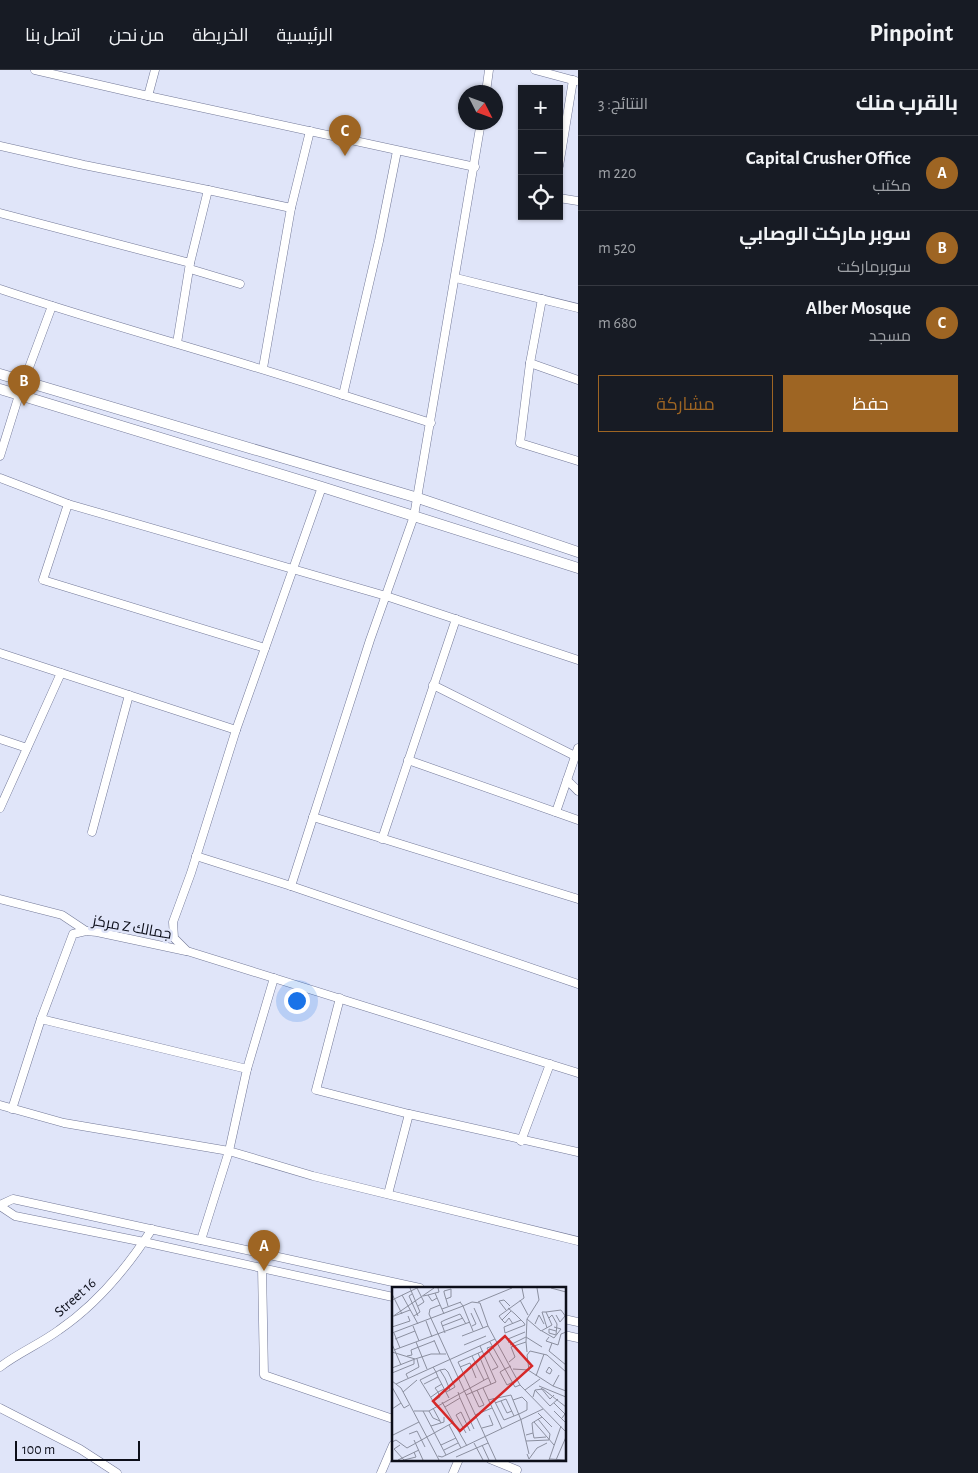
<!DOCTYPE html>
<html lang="ar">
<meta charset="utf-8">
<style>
:root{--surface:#171b24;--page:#242831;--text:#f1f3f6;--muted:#9ea1a6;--line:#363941;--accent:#9e6523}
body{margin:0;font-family:"Alegreya Sans",Cairo,sans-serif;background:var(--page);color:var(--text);direction:rtl}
.controls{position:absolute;right:15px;top:15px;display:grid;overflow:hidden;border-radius:0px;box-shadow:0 1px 4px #0004}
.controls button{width:45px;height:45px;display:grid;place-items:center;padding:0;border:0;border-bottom:1px solid var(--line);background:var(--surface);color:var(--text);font:25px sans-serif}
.compass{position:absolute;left:458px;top:15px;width:45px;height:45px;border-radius:50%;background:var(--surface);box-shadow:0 1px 4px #0004;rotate:132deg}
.scale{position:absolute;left:15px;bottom:12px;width:125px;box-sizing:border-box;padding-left:5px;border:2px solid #0c0e19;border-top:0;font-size:14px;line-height:18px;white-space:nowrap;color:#0c0e19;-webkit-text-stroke:4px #e0e5f9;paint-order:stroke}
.you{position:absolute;left:296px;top:930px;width:18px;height:18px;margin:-12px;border:4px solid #fff;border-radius:50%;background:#1a73e8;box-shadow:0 0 0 8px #1a73e833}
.badge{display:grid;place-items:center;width:32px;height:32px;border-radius:50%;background:var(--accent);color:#fff;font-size:16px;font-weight:700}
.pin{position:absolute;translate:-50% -41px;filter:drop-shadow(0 1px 2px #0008)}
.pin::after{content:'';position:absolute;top:26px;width:18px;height:15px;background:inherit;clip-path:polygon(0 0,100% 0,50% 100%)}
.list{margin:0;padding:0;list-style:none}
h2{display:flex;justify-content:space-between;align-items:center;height:65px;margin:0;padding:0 20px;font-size:21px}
h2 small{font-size:16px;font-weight:400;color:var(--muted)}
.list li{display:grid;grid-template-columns:32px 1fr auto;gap:15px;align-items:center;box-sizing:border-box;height:75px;padding:0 20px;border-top:1px solid var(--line)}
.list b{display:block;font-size:19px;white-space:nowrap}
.list p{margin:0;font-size:16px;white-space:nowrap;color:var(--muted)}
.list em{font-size:16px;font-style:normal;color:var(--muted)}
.actions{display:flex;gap:10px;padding:15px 20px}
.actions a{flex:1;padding:11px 0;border:1px solid var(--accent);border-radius:0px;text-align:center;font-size:18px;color:var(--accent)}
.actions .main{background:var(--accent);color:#fff}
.icon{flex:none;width:28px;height:28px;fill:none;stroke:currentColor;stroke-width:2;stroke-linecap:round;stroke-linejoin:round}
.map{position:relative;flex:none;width:578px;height:1403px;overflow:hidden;direction:ltr}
header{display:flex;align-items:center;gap:30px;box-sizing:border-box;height:70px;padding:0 25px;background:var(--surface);border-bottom:1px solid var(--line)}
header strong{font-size:24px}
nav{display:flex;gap:28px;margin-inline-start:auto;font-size:18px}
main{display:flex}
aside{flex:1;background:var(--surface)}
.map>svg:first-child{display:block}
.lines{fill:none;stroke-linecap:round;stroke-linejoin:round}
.minor-casing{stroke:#737998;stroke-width:9}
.tertiary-casing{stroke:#737998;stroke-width:11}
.minor{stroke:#fff;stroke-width:8}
.tertiary{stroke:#fff;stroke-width:10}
.labels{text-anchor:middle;stroke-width:5;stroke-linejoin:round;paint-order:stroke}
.street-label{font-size:15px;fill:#0c0e19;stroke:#e0e5f9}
.inset-road{fill:none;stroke:#8b8f9f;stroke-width:1}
.view{fill:#d62828;fill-opacity:0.15;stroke:#d62828;stroke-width:2.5}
.inset-edge{fill:none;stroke:#0c0e19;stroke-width:2.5}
</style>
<header>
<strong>Pinpoint</strong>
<nav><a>الرئيسية</a><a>الخريطة</a><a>من نحن</a><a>اتصل بنا</a></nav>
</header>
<main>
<aside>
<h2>بالقرب منك<small>النتائج: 3</small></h2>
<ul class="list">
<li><span class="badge">A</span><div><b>Capital Crusher Office</b><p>مكتب</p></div><em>220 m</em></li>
<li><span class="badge">B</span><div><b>سوبر ماركت الوصابي</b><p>سوبرماركت</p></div><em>520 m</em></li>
<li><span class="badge">C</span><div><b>Alber Mosque</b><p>مسجد</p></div><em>680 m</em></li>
</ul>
<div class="actions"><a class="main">حفظ</a><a>مشاركة</a></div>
</aside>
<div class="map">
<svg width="578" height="1403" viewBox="0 0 578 1403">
<rect width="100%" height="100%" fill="#e0e5f9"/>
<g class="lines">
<defs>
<g id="minor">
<path d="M35 0 148 26 475 97"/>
<path d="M535 0 576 11"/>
<path d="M486 22 489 0"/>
<path d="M148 26 155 0"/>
<path d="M0 76 84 95 208 120 190 193 0 143"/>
<path d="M397 81 379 171 343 325 431 353"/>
<path d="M559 96 573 10"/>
<path d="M208 120 291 138 310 61"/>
<path d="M559 128 578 131"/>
<path d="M190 199 240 214"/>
<path d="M456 208 578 238"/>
<path d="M0 219C113 257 229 287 343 325"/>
<path d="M542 229 530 293 578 310"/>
<path d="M177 273 190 193"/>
<path d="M530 293 520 373 578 391"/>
<path d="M263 298 291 138"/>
<path d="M24 311 52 236"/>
<path d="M0 386 19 325"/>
<path d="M0 408 68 434"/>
<path d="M322 417 236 660 191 803 173 852 174 868 187 881 578 1003"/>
<path d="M265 578 43 510 68 434 386 526 578 590"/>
<path d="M0 583 236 660"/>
<path d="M433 615 575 686"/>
<path d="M0 669 27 678"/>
<path d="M408 690 578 750"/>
<path d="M567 710 578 721"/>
<path d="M0 738 61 603"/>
<path d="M556 742 578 678"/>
<path d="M313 747 578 829"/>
<path d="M92 762 129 625"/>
<path d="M382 769 456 549"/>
<path d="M196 786 291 816 578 914"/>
<path d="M291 816 370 570 414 446 481 52"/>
<path d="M0 829 62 845 86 861"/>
<path d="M340 928 316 1020 409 1044 578 1082"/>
<path d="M41 949 73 864 86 861 97 862 186 881"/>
<path d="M247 999 274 908"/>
<path d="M0 1035 64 1053 229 1081 201 1170"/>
<path d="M12 1039 41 949 247 999 229 1081 313 1106 578 1171"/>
<path d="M521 1071 550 994"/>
<path d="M388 1124 409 1044"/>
<path d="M0 1135 13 1129 420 1218"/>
<path d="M0 1136 15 1146 144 1172 393 1227"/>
<path d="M262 1197 264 1305 393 1349"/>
<path d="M564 1249 578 1252"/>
<path d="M564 1265 578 1268"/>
<path d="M0 1297C18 1283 40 1274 59 1260 97 1234 127 1198 152 1159"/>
<path d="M0 1338 80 1379 117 1403"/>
<path d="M490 1389 517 1400 516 1403"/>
<path d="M381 1403 393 1375"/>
<path d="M453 1403 459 1389"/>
</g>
<g id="tertiary">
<path d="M0 304 418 428 578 482"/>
<path d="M0 319 322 417 578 498"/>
</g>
</defs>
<use href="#minor" class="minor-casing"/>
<use href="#tertiary" class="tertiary-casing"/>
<use href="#minor" class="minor"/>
<use href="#tertiary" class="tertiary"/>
</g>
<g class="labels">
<g class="street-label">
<text transform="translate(132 857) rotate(10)" y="5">مركز Z جمالك</text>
<text transform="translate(75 1227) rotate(-42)" y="5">Street 16</text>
</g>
</g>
<g transform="translate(392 1217)">
<rect width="174" height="174" fill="#e0e5f9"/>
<path class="inset-road" d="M18 1 28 25 22 29M25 1 32 15 26 19M159 1 174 5M43 6 52 27M0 7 10 27M20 7 17 9 26 29M10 8 26 37M36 8 47 5 46 1M31 9 36 8 40 14 45 11M54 12 59 10V2L52 4V5L53 9 54 12 56 19M0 13 25 1M128 13 136 28M86 15 120 1M48 18 38 22 37 27 104 173M82 21 91 41M116 21 123 27 132 36 133 38 113 46 112 40 129 33M50 22 69 15M114 23 107 14 112 13 118 19M119 24 110 33 113 36 117 31 121 37M154 25H150L155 41M79 26 84 37 80 39M164 28 168 35 173 29M2 29 18 23M0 30 42 1M157 31 160 28 165 37 164 48 157 46V42L164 44M135 32 147 13 145 1M110 33 107 29 132 11 130 1M34 34 40 50M143 37 147 28 152 37M21 39 27 54M50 39 71 31M0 40 18 34 16 29M81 44 71 19 80 15 88 16 96 39M150 44 162 51 169 42 162 40M0 46 71 19 68 15M2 46 8 61M53 46 49 35 53 33 68 27 74 37M70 49 96 39 103 52M134 50 150 60M157 50 154 54 166 58 169 47 174 45M3 52 23 44M42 53 48 67M24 55 35 82M98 55 113 82 108 85 115 98 121 95M134 55 135 32 149 44 160 38 154 25 169 23 174 30M117 56 116 52 133 45M160 56 157 64 174 78M0 57 9 78M72 58 94 49M118 58 134 50M2 63 78 35M0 65 23 72 39 67H54M86 66 99 97M15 69 20 68 19 63 42 54M80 69 92 93M117 75 123 70 119 60 134 55 135 65M119 79 113 82 123 100 128 98M41 80 44 85 48 83 53 91 58 103 54 105M68 80 78 76 84 91M157 80 160 83 158 87 154 85ZM0 81 23 72M121 82 137 83 135 68 138 64 155 68 174 85M48 83 53 82 56 85 63 100 58 103M100 83 106 80 95 61 101 59M136 83 161 99M0 86 22 77V73M167 88 161 99 174 104M144 89 152 67M46 90 57 111M16 91 14 87 27 80 25 72M0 94 9 101 47 173M4 97 103 52 128 98 174 145M32 97 46 90 44 85 28 93 44 119M50 97 43 101 46 105 52 102M147 99 174 110M0 100 9 116M91 101 110 142M149 101 158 112 162 108M85 103 92 118 87 120 66 75 91 64M133 103 148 92M143 103 158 119 166 112M11 105 25 93M74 108 104 95 88 59M39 110 46 105 48 110 41 114M141 110 143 103 151 102 174 120M68 111 82 142M101 111 112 133 127 127M96 113 119 108 129 133M121 113 130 110 135 115V123L127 127M109 114 115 126 120 124M50 115 75 159M103 116 114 112 122 129M162 116 173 127 170 131M53 120 68 111 66 105M41 121 49 136M0 122 9 116 12 121 17 118M22 124H37L96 91M31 124 54 168M37 124 41 131 48 134M162 124 174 136M146 126 160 140M83 128 100 121M146 132 158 147 157 153M129 133 137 167M142 135 162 158M57 138 69 161M39 139 52 135V130M90 141 101 138 97 128M74 146 64 128 69 125 78 144M141 146 142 151 154 150M17 147 25 144 33 160M1 148 27 135M134 148 141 146 140 136 150 130M22 153 31 173M134 154 157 153M0 155 4 153 15 161 62 135M82 156 91 173M8 158 2 162 12 173 24 170 22 165M49 158 64 151M90 158 97 173M52 163 66 156M135 167 137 172 145 161 155 156M46 169 50 170 151 122M64 170 96 156M158 172 174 173M6 173 27 163M157 173 169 139M164 173 174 150"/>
<path class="view" d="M113 49 140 79 68 144 41 114Z"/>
<rect width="174" height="174" class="inset-edge"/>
</g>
</svg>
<div class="controls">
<button>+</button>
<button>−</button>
<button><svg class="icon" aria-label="locate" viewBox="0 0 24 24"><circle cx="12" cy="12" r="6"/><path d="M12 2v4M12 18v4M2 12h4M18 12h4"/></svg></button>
</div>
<svg class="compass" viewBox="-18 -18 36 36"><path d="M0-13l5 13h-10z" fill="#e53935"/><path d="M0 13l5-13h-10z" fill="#9ea1a6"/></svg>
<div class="scale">100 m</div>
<div class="you"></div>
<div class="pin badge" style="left:264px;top:1201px">A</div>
<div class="pin badge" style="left:24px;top:336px">B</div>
<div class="pin badge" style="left:345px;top:86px">C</div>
</div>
</main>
